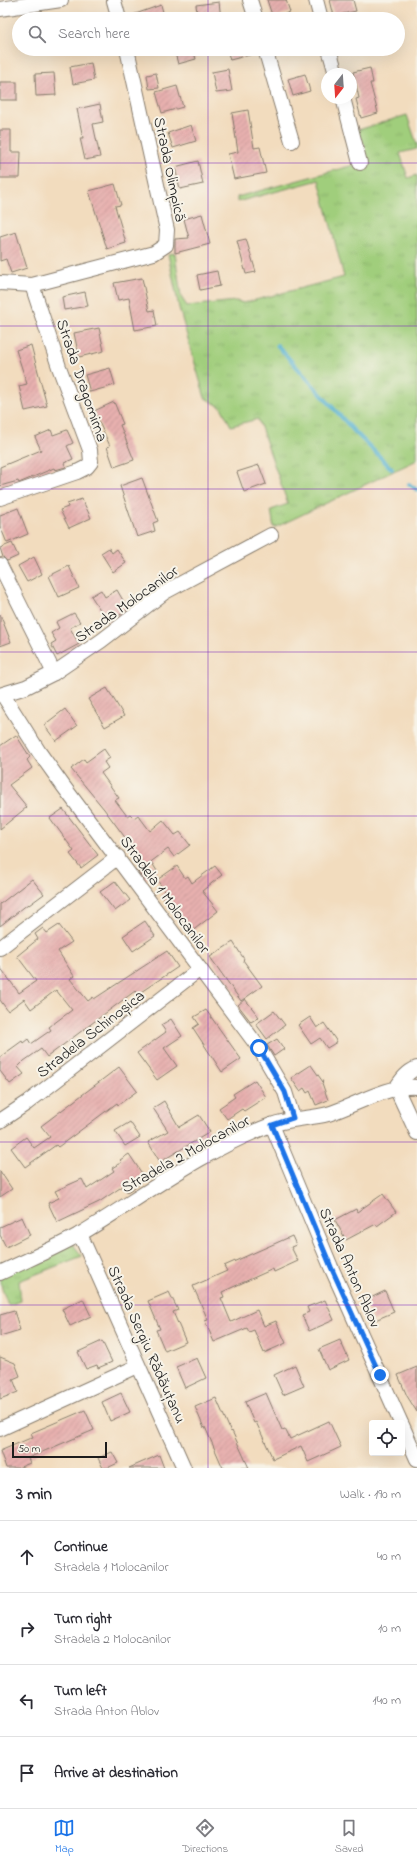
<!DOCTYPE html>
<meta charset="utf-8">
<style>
:root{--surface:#fff;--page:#f7f7f7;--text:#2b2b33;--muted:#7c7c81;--line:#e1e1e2;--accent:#1a73e8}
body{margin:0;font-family:"Indie Flower",sans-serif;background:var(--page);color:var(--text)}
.controls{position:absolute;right:12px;bottom:12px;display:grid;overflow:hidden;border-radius:4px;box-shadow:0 4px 16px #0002}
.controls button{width:36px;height:36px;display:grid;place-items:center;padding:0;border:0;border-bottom:1px solid var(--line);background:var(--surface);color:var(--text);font:20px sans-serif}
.compass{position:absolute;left:321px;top:68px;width:36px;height:36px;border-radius:50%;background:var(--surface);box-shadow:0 4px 16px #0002;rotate:197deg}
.scale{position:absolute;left:12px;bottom:10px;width:95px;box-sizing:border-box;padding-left:4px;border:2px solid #1c1c1c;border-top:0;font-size:11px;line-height:14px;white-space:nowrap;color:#1c1c1c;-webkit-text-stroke:3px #f7f3e8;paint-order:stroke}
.stop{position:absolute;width:12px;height:12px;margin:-9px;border:3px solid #1a73e8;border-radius:50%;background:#fff}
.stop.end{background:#1a73e8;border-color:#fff;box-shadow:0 1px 4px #0008}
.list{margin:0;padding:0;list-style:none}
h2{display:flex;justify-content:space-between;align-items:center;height:52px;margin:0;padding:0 16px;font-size:17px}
h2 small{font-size:13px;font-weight:400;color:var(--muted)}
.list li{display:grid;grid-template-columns:26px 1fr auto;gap:12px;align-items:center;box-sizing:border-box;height:72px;padding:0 16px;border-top:1px solid var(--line)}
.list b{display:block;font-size:15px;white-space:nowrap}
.list p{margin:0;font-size:13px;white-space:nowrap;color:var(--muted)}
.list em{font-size:13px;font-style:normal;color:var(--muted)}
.icon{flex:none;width:22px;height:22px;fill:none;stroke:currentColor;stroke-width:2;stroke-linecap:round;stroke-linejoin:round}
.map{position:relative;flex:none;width:417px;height:1468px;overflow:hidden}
.search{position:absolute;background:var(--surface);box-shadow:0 4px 16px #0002;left:12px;right:12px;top:12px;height:44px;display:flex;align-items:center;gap:10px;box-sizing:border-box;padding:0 14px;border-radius:22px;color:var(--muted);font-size:15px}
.sheet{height:340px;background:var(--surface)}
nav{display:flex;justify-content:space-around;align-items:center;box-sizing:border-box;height:56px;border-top:1px solid var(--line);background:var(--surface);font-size:11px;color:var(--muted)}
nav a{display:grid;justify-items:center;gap:2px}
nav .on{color:var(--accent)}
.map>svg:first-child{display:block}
.grass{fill:url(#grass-tufts);stroke:#5e754c}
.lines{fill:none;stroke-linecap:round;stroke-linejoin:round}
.stream{stroke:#52b1d1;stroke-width:4}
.building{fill:url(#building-hatch)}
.minor-casing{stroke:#877c6d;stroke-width:16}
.minor{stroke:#fff;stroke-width:14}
.route{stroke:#1a73e8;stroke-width:5}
.grid{fill:none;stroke:#7b2cbf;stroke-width:1;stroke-opacity:0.55}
.labels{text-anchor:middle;stroke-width:4;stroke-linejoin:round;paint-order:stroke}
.street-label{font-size:16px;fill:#1c1c1c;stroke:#f7f3e8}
</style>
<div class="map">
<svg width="417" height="1468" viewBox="0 0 417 1468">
<defs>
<pattern id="grass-tufts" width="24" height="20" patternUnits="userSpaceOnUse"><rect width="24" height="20" fill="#a0ce7c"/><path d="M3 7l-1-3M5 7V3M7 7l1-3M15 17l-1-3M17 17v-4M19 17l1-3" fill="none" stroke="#89b06b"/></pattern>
<pattern id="building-hatch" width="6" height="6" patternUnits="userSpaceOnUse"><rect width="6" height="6" fill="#e7b0af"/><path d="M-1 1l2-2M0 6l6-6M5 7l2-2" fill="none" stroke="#c69796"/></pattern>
</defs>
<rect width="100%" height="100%" fill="#f7f3e8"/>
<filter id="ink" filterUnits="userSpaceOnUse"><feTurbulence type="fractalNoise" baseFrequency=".025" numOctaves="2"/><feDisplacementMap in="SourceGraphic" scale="8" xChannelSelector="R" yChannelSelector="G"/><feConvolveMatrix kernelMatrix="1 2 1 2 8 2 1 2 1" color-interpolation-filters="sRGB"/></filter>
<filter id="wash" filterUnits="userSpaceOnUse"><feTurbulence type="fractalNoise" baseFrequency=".012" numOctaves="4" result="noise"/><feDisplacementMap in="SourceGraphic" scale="16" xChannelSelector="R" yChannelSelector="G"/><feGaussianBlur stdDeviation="0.9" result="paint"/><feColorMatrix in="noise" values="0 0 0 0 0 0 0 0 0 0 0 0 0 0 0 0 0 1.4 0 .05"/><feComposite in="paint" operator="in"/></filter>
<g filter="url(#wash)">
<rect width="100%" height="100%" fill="#f2dcbe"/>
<g class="grass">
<path d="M407 115 417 145V149L400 153 408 178 417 175V460L274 528 271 510 288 504 258 419 231 426 221 407 205 398 179 308 168 254 175 253 181 297 187 306 236 301 244 303 344 277 319 180 237 202V197L354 165 345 134Z"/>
<path d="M71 1242 82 1256 19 1281 21 1301 8 1305 0 1283V1277Z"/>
</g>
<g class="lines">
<g class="stream">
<path d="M277 345 353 430 392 469"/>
<path d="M409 484 417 490"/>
</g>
</g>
<g id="blocks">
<g class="building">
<path d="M267 0H286L290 12 273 18Z"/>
<path d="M330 0H353L356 11 334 16Z"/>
<path d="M219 2 221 19H198L196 5Z"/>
<path d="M161 5 165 19H127V17Z"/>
<path d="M174 49H193L196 59 178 64Z"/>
<path d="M227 49H257V53L230 60Z"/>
<path d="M91 63 94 80 73 84 70 67Z"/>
<path d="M370 68 373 83H370L378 113 361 118 356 99 359 98 353 72Z"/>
<path d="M228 69 232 91 216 93 212 72Z"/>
<path d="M54 73 56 95 36 96 35 74Z"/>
<path d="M156 73 159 88 149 89 147 75Z"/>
<path d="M305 74 310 91 293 96 288 79Z"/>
<rect x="0" y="82" width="17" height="18"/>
<path d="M177 86 183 107 162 113 156 92Z"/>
<path d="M100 104 103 122 93 124 100 157 85 160 80 138H83L77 109Z"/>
<path d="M248 110 254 148 260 147 266 173 234 179 228 154 238 152 232 113Z"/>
<path d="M191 125 196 141 173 148 168 133Z"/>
<path d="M0 130H11V152H21L20 178H0Z"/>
<path d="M198 161 203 184 180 189 175 167Z"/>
<path d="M115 184 121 205 115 206 126 243 107 249 89 191Z"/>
<path d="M202 214 210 244 175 253V239L189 238 184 219Z"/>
<path d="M16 232 27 268 11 273 6 259 0 261V237Z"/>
<path d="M246 239 256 272 246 274 237 241Z"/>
<path d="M217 271 220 286 200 290 197 275Z"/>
<path d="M142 278 149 311 154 310 157 326 135 330 129 298 118 300 114 283Z"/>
<path d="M85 292 88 306 64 310 62 297Z"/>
<path d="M99 328 104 351 79 357 74 333Z"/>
<path d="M31 345 47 406 25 411 19 386 27 384 16 350Z"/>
<path d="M110 368 115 385 90 392 85 375Z"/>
<path d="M114 402 123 424 120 425 134 460 114 467 107 447 110 446 94 411Z"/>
<path d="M51 430 53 435 67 430 73 443 67 446 73 459 64 463 66 467 55 470 54 468 19 483 18 481 0 486V467L41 450 35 437Z"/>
<path d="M259 465 266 484 244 492 237 472Z"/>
<path d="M142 478 158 521 153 523 155 531 137 537 120 486Z"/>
<path d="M82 499 91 518 69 528 60 510 68 507 67 504Z"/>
<path d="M18 508 28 534 7 543 0 526V515Z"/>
<path d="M12 543 18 556 7 561 3 557 0 548Z"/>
<path d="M109 548 112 553 117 549 126 563 113 572 101 553Z"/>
<path d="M34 557 42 574 27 582 18 566Z"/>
<path d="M69 566 79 588 59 597 49 576Z"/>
<path d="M101 590 105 597 117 590 128 609 109 623 91 596Z"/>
<path d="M74 613 80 622 70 628 79 644 57 656 51 644 56 641 51 633 59 628 56 622Z"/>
<path d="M0 614 11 642 0 646Z"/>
<path d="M107 688 124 716 105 727 88 699Z"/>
<path d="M65 709 77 726 56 741 44 725Z"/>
<path d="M16 735 30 757 27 760 32 768 9 785 27 807 0 829V746Z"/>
<path d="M104 749 110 758 104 762 108 768 101 773 119 798 115 800 127 816 130 814 134 818 138 815 150 831 163 820 175 835 180 832 190 845 174 857 168 849 144 867 134 853 135 851 104 809 71 769 84 759 86 762Z"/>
<path d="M63 809 98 855 81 868 70 854 74 851 50 818Z"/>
<path d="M152 863 157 871 144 880 138 872Z"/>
<path d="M177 866 185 878 188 876 192 883 215 866 222 875 202 891 218 911 191 932 161 895 165 891 157 880Z"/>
<path d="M32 879 44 894 29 905 28 904 0 926V904Z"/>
<path d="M115 881 130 900 115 911 100 892Z"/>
<path d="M145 921 155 936 133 951 123 936Z"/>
<path d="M59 925 72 942 58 951 74 976 70 979 88 1001 93 997 94 999 167 951 178 967 138 994 135 991 47 1057 41 1049 24 1061 18 1067 24 1074 10 1084 0 1071V1057L22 1041 23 1043 28 1039 31 1044 51 1030 49 1027 72 1010 56 990 31 1009 24 999 8 1011 0 1000V967L19 993 36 981 17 956 38 939 35 934 43 928 47 933Z"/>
<path d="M233 942 244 959 243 960 262 986 241 1001 210 957Z"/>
<path d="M245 999 259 1017 251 1022 238 1005Z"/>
<path d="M206 1010 241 1059 222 1072 193 1028 199 1024 194 1017Z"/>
<path d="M274 1011 285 1025 267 1039 256 1024Z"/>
<path d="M310 1017 317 1028 324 1023 337 1042 327 1048 320 1038 311 1044 298 1025Z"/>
<path d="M171 1019 182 1036 164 1048 177 1066 157 1080 137 1053 166 1032 161 1025Z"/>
<path d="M277 1039 284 1049 274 1056 267 1045Z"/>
<path d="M311 1065 323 1082 322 1083 328 1100 316 1105 310 1091 307 1093 304 1088 300 1091 291 1078Z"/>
<path d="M119 1067 137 1091 118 1105 117 1103 58 1147 56 1145 25 1167 11 1148 26 1137 34 1148 50 1137 41 1126Z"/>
<path d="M255 1080 266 1097 244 1111 242 1109 227 1119 219 1108 235 1097 233 1094Z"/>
<path d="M164 1101 179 1127 199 1115 210 1132 160 1162 148 1142 168 1131 153 1108Z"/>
<path d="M130 1122 140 1137 125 1146 115 1131Z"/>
<path d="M129 1154 143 1175 137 1179 140 1184 127 1192 123 1186 99 1202 57 1222 48 1203 59 1198 55 1191 82 1179 87 1189 114 1171 112 1168 122 1162 120 1160Z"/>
<path d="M0 1171 12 1189 0 1197Z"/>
<path d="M383 1194 396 1212 377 1226 376 1224 346 1240 335 1220 356 1209 357 1212Z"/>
<path d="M22 1217 30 1235 6 1247 0 1235V1227Z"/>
<path d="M292 1236 296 1245 291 1247 298 1261 274 1272 273 1269 222 1292 224 1297 221 1298 231 1322 257 1310 264 1326 276 1321 286 1343 264 1353 254 1330 249 1332 247 1328 214 1342 205 1321 208 1320 193 1286 227 1271 224 1266Z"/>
<path d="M385 1291 394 1312 373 1321 364 1301Z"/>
<path d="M169 1292 178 1310 173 1312 186 1342 165 1351 156 1330 160 1329 148 1301Z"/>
<path d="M83 1299 91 1316 70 1326 62 1309Z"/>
<path d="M325 1300 334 1320 309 1331 302 1315 309 1312 307 1307Z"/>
<path d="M14 1311 20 1330 0 1336V1315Z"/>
<path d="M340 1340 349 1360 328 1370 319 1349Z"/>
<path d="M102 1341 112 1362 98 1368 97 1365 86 1369 78 1352Z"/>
<path d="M0 1357 15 1363 20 1376 13 1379 18 1392 0 1399Z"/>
<path d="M197 1358 206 1378 185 1388 176 1367Z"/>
<path d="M295 1365 304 1386 283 1395 274 1375Z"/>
<path d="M417 1367V1412L407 1396 398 1375Z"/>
<path d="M121 1393 130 1412 110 1421 102 1402Z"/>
<path d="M266 1393 282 1430 285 1429 290 1439 329 1421 341 1447 308 1462 301 1446 273 1459 256 1422 254 1423 245 1402Z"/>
<path d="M216 1398 231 1432 232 1431 249 1468H223L205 1427 204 1428 195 1407Z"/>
<path d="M85 1410 94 1430 28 1458 30 1463 18 1468H6L0 1451 33 1437 31 1433Z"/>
<path d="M112 1452 118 1463 107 1468H103L98 1458Z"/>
<path d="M159 1455 164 1468H129Z"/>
</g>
</g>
</g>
<g filter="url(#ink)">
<use href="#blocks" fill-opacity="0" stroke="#877c6d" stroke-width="1"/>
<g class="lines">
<defs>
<g id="minor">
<path d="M250 0 256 19"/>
<path d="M316 0 321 19"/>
<path d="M114 1 119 19"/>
<path d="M0 9 61 0"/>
<path d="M265 49 292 141"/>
<path d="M329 49 336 74"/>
<path d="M343 98 360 163"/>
<path d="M0 283 32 285 154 253 166 245 167 230 127 49"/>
<path d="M0 498 77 472 87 467 91 462 90 450 59 367 32 285"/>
<path d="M0 565 54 673"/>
<path d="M0 695 26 687 54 673 101 641 165 592 271 535"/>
<path d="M3 695 39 752 64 787 259 1048 285 1092 293 1118"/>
<path d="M0 948 118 857"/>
<path d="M396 1088 417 1133"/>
<path d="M396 1088C402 1079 407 1072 417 1068"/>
<path d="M0 1121 27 1103 200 969"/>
<path d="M272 1125 331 1267 401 1423"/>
<path d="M80 1234 184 1468"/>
<path d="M0 1273C27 1260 56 1248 82 1233 143 1196 204 1150 271 1125 291 1118 309 1119 328 1114 357 1105 386 1085 417 1087"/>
<path d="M402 1425 417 1459"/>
<path d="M0 1429 138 1366"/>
</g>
</defs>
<use href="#minor" class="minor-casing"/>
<use href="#minor" class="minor"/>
</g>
</g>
<g class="lines" filter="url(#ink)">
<path class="route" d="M259 1048 285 1092 293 1118 272 1125 331 1267 380 1375"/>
</g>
<path class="grid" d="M208 0V19M208 49V1468M0 163H417M0 326H417M0 489H417M0 652H417M0 816H417M0 979H417M0 1142H417M0 1305H417"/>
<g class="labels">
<g class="street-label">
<text transform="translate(171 169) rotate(78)" y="6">Strada Olimpică</text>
<text transform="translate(83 380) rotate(71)" y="6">Strada Dragomirna</text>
<text transform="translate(126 603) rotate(-35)" y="6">Strada Molocanilor</text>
<text transform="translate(166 894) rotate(54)" y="6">Stradela 1 Molocanilor</text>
<text transform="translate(90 1033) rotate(-38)" y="6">Stradela Schinoșica</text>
<text transform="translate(185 1153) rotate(-29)" y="6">Stradela 2 Molocanilor</text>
<text transform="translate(351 1267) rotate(66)" y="6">Strada Anton Ablov</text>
<text transform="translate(148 1344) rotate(66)" y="6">Strada Sergiu Rădăuțanu</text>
</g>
</g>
</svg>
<div class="controls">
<button><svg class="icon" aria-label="locate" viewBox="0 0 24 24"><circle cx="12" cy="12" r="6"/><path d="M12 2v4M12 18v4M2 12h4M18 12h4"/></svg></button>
</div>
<svg class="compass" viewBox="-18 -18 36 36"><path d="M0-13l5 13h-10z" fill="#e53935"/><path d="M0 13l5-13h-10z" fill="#7c7c81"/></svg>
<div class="scale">50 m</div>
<div class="stop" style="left:259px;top:1048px"></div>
<div class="stop end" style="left:380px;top:1375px"></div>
<div class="search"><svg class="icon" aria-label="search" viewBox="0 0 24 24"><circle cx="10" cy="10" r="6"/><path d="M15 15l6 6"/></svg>Search here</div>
</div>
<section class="sheet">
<h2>3 min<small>Walk · 190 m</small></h2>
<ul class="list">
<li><svg class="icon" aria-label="ahead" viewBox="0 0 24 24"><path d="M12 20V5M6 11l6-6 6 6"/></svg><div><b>Continue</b><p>Stradela 1 Molocanilor</p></div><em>40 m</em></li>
<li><svg class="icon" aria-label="right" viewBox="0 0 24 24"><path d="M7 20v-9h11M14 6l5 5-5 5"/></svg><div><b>Turn right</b><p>Stradela 2 Molocanilor</p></div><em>10 m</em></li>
<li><svg class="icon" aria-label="left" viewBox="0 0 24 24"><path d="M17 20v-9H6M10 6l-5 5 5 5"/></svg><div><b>Turn left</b><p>Strada Anton Ablov</p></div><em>140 m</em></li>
<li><svg class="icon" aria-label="arrive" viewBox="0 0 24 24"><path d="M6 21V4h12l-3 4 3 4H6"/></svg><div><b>Arrive at destination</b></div></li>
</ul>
</section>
<nav>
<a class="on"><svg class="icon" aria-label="map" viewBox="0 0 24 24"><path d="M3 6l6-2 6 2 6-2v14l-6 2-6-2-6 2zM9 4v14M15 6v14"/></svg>Map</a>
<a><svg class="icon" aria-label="directions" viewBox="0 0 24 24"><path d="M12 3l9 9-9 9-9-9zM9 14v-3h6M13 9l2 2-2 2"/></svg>Directions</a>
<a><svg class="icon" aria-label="saved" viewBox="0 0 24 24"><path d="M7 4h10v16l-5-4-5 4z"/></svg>Saved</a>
</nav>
